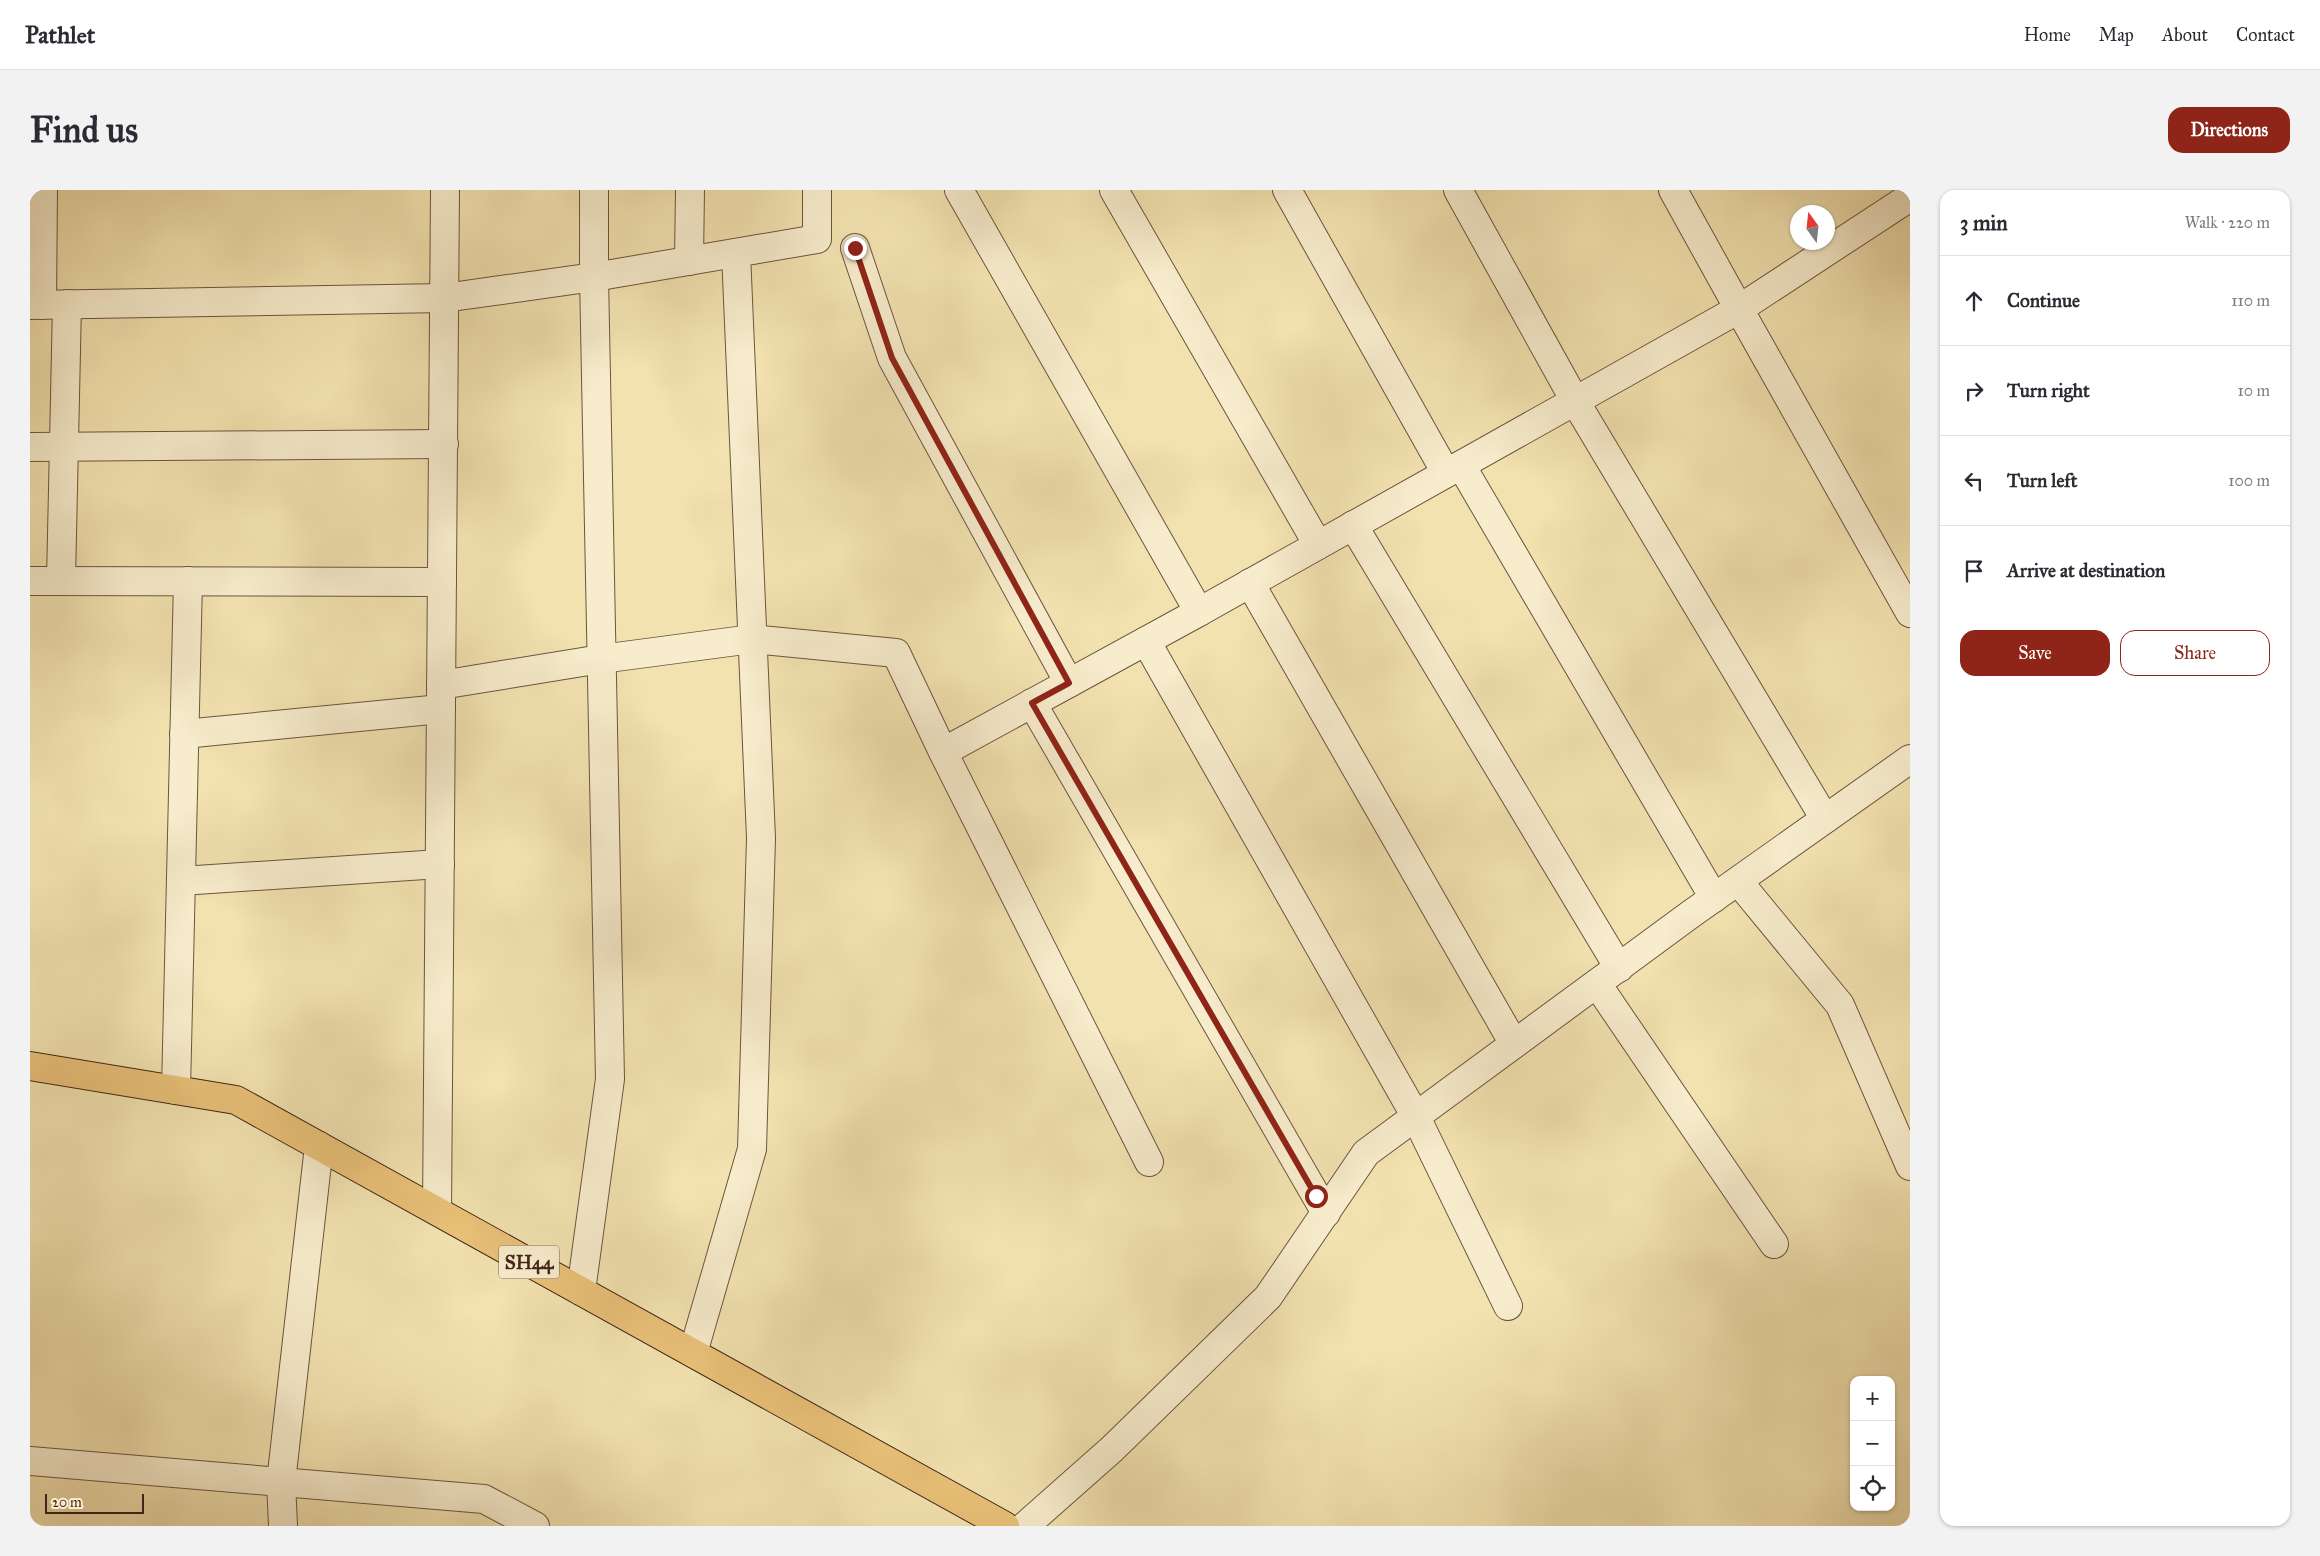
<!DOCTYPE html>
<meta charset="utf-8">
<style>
:root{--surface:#fff;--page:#f2f2f3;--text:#2b2b33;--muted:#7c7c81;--line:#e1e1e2;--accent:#8f2418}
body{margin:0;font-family:"IM FELL Great Primer",serif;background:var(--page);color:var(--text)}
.controls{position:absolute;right:15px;bottom:15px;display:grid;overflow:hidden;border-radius:10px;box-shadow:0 1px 4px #0004}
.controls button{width:45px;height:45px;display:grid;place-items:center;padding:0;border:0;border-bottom:1px solid var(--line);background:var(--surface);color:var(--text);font:25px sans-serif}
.compass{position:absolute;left:1760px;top:15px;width:45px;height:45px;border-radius:50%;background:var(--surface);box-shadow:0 1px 4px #0004;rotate:345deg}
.scale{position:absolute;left:15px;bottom:12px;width:99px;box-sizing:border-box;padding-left:5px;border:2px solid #412518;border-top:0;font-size:14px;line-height:18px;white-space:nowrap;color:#412518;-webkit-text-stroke:4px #f7eccc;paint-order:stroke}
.stop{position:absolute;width:15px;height:15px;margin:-11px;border:4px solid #8f2418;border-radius:50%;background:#fff}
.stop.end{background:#8f2418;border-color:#fff;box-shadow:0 1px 5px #0008}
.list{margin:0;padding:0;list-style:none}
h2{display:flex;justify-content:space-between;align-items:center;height:65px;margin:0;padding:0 20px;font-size:21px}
h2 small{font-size:16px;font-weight:400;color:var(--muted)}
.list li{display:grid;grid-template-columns:32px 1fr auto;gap:15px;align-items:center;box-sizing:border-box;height:90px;padding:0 20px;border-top:1px solid var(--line)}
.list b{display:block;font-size:19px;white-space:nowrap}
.list em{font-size:16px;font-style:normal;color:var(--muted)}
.actions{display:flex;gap:10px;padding:15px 20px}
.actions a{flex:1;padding:11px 0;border:1px solid var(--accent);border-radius:15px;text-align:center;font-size:18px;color:var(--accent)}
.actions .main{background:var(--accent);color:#fff}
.icon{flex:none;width:28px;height:28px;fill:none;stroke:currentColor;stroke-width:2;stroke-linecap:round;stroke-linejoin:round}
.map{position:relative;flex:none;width:1880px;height:1336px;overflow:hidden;border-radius:15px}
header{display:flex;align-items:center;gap:30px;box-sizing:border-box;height:70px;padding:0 25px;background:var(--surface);border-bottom:1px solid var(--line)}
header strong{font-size:24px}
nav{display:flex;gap:28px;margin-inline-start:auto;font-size:18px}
.intro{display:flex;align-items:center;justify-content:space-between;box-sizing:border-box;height:120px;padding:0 30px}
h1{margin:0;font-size:35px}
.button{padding:12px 22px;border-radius:15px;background:var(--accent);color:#fff;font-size:18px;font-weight:700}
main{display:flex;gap:30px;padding:0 30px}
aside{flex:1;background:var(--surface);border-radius:15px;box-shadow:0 1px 4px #0004}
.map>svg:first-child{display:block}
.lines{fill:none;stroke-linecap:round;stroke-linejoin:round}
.minor-casing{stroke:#6d543e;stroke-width:30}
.primary-casing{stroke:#412518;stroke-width:30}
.minor{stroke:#f7eccc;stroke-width:28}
.primary{stroke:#e9c178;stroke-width:28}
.route{stroke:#8f2418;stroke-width:6}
.labels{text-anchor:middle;stroke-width:4;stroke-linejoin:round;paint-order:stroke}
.shield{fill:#f7eccc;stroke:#78614e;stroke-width:1}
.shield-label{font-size:19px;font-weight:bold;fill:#412518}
</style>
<header>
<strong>Pathlet</strong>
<nav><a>Home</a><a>Map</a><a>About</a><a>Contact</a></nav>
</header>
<div class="intro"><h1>Find us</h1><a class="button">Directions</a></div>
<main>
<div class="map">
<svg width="1880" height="1336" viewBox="0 0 1880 1336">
<rect width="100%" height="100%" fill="#f2e2b0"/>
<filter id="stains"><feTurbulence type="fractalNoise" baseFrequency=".004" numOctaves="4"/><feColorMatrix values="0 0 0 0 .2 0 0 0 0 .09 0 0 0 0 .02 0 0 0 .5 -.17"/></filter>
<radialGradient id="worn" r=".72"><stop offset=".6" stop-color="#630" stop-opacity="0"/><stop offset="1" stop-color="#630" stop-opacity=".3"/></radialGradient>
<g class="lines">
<defs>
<g id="minor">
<path d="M564 0V87L787 49V0"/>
<path d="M929 0 1169 422 1709 119 1880 423"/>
<path d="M1084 0 1288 355"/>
<path d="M1257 0 1416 283"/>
<path d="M1428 0 1545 211 1795 629"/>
<path d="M1643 0 1709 119 1880 7"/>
<path d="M825 58 862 168 1039 493"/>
<path d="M659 71 660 0"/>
<path d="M0 115 414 108 564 87 580 889 551 1101"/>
<path d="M12 115 13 0"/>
<path d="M0 257 414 254"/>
<path d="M1431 275 1684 708"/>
<path d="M1323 335 1589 778"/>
<path d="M0 391 412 392"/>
<path d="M31 391 37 114"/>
<path d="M1220 393 1484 854"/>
<path d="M1116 451 1386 927 1478 1116"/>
<path d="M411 495 571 469 722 449 866 463 913 562 1169 422"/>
<path d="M1002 513 1296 1023"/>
<path d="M154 544 411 519"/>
<path d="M913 562 1119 972"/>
<path d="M151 691 410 674"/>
<path d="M1708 691 1810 815 1880 976"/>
<path d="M1567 794 1744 1054"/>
<path d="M146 900 158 391"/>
<path d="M407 1021 415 0"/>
<path d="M663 1163 722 959 731 648 706 63"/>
<path d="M0 1271 454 1309 505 1336"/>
<path d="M253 1336 251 1292 289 956"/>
<path d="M995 1336 1082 1259 1238 1107 1336 963 1661 724 1880 569"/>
</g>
<path id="primary" d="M0 876 206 910 975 1336"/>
</defs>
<use href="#minor" class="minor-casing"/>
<use href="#primary" class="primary-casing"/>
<use href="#minor" class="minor"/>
<use href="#primary" class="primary"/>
</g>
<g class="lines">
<path class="route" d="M825 58 862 168 1039 493 1002 513 1286 1006"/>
</g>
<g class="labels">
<rect class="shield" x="469" y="1055.5" width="60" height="33" rx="4"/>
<g class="shield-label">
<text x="499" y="1079">SH44</text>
</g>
</g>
<rect width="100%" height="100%" filter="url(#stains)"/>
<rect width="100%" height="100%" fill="url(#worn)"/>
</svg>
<div class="controls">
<button>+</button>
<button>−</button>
<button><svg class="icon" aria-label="locate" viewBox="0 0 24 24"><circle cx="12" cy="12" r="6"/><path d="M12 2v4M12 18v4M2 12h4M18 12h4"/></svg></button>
</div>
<svg class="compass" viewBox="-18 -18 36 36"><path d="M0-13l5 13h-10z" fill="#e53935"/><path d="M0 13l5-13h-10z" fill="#7c7c81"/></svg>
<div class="scale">20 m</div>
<div class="stop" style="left:1286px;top:1006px"></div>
<div class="stop end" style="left:825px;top:58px"></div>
</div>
<aside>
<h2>3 min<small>Walk · 220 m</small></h2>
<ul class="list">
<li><svg class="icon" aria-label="ahead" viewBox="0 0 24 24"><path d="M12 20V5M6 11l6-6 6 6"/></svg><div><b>Continue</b></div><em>110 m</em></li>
<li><svg class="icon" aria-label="right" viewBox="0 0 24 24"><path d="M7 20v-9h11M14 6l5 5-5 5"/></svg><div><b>Turn right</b></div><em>10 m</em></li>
<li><svg class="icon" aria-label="left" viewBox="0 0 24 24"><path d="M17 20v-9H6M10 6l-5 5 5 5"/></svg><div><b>Turn left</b></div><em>100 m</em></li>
<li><svg class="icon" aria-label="arrive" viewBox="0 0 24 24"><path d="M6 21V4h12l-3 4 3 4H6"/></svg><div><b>Arrive at destination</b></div></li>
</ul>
<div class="actions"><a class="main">Save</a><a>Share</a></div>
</aside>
</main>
